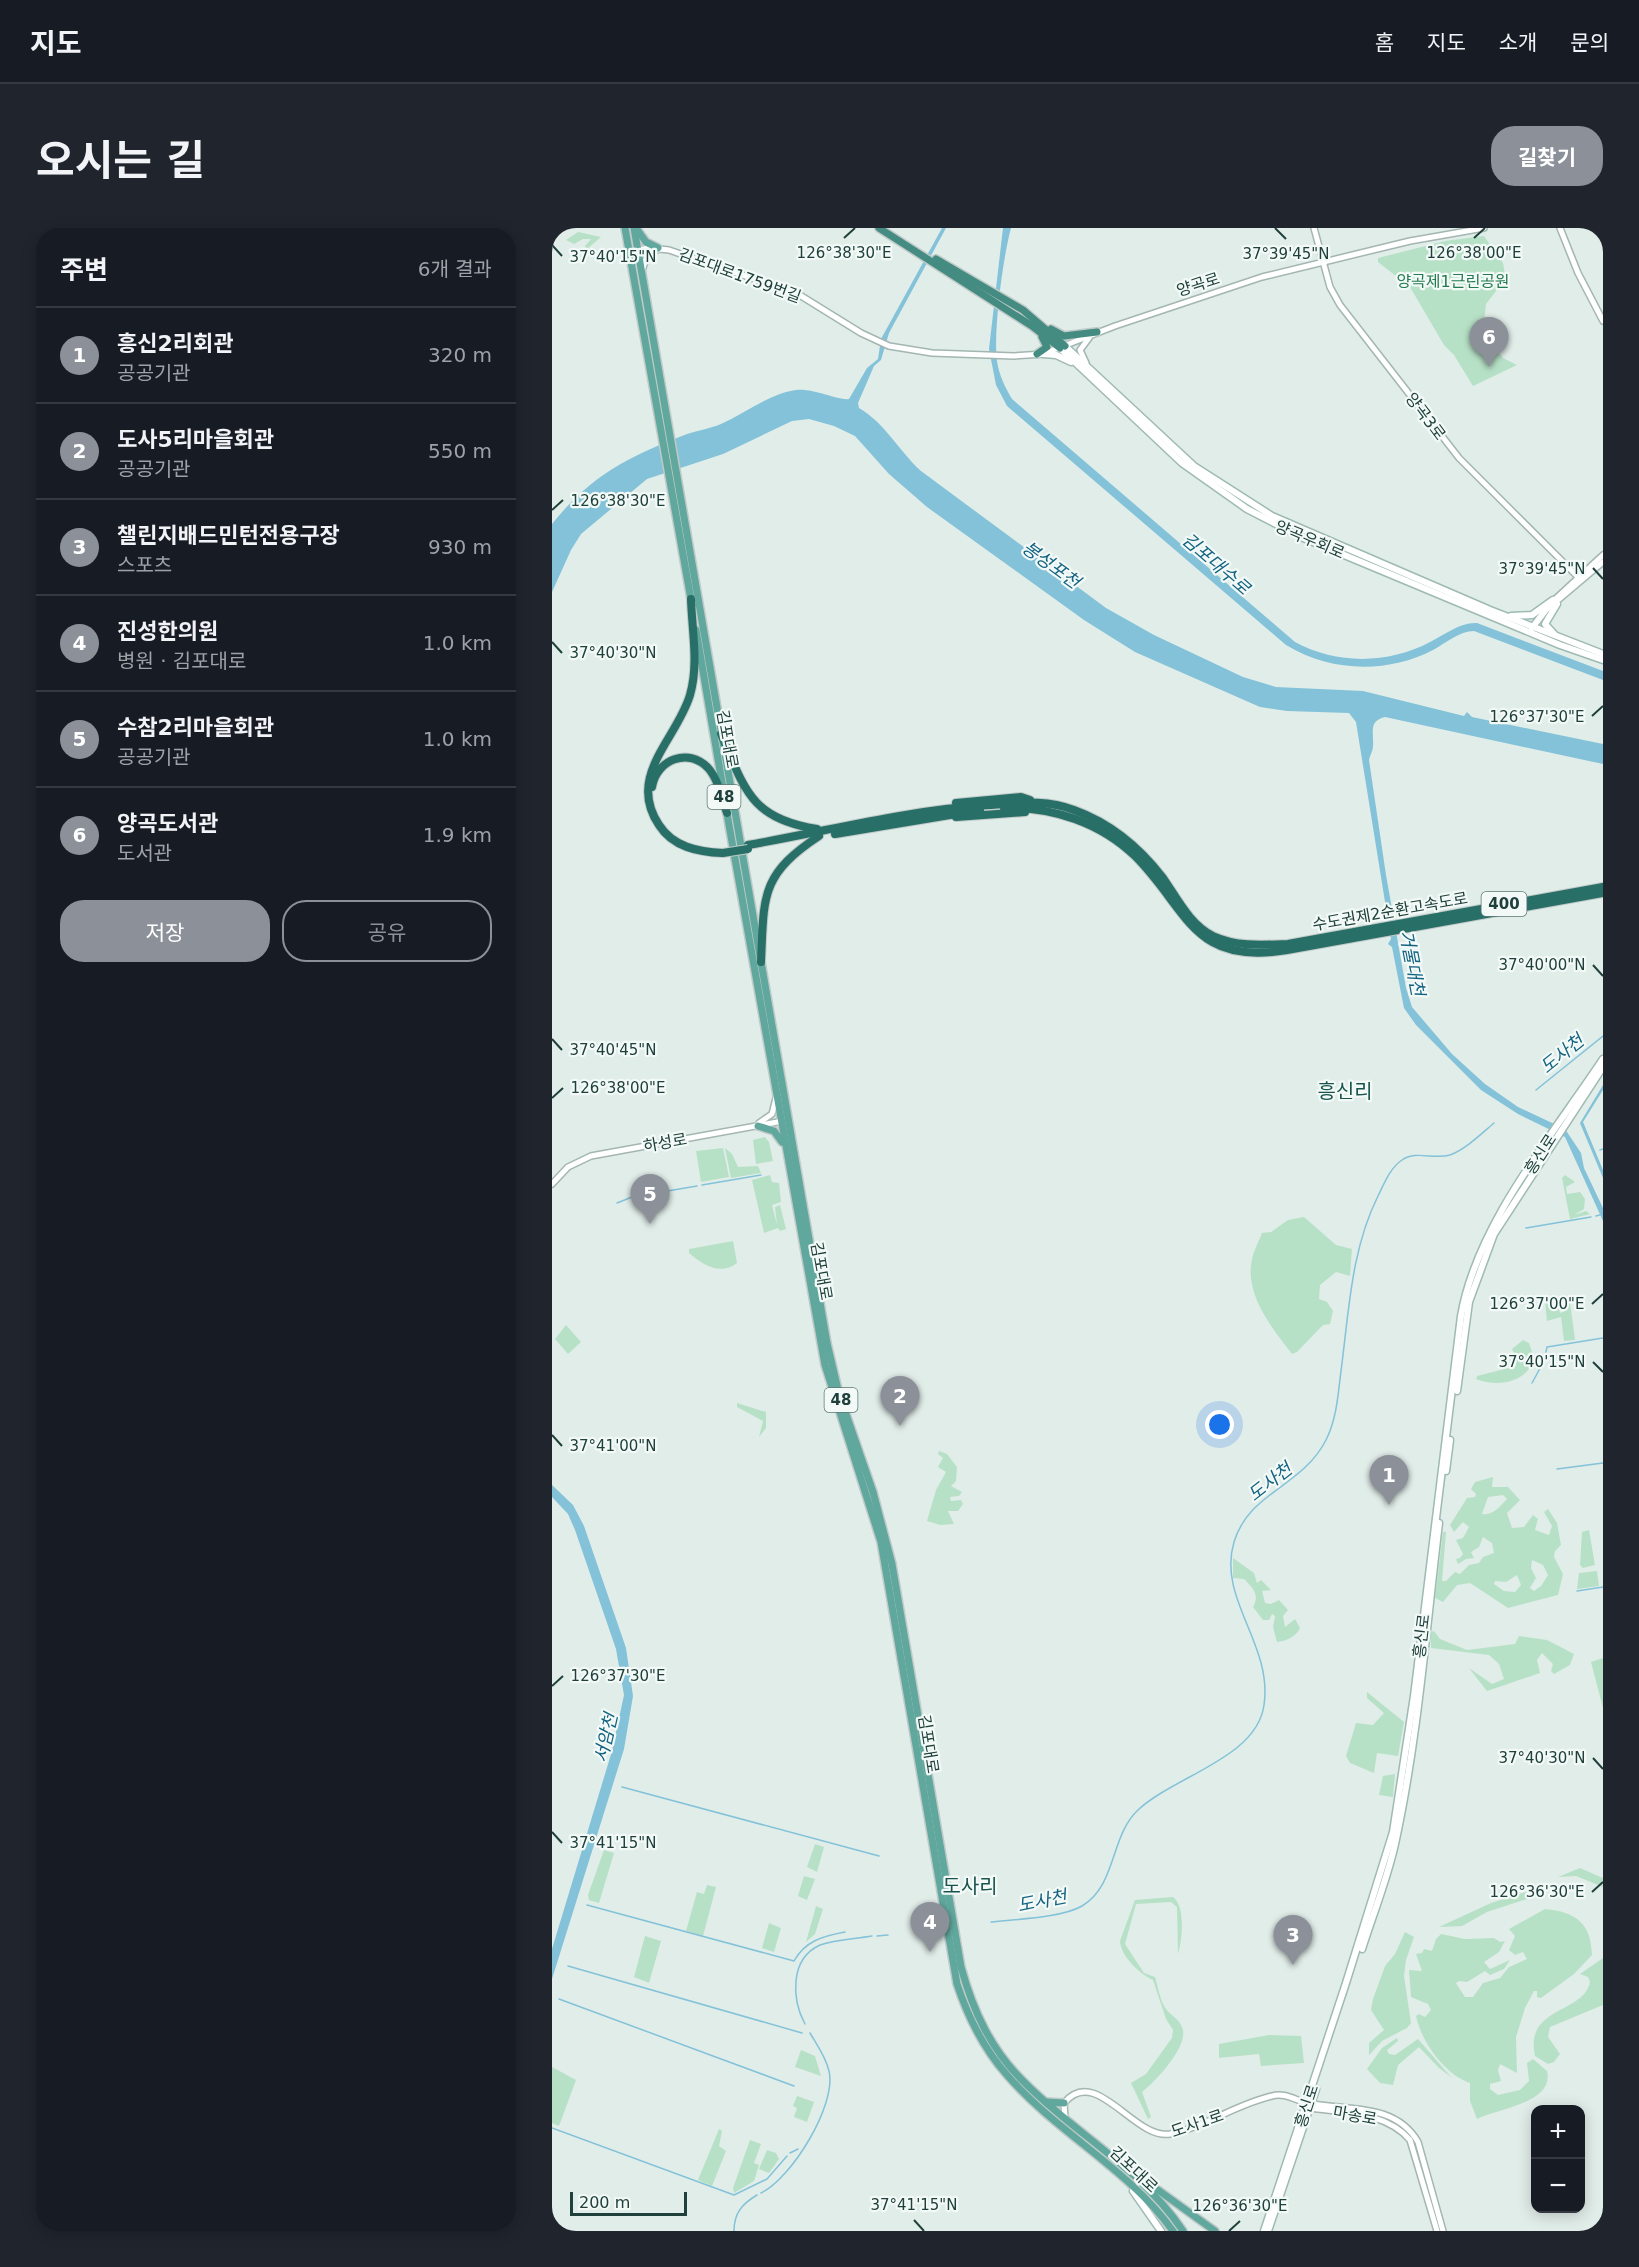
<!DOCTYPE html>
<html lang="ko">
<meta charset="utf-8">
<style>
:root{--surface:#171b24;--page:#20242c;--text:#f1f3f6;--muted:#9ea1a6;--line:#363941;--accent:#8c9099}
body{margin:0;font-family:"DejaVu Sans","Noto Sans KR",sans-serif;background:var(--page);color:var(--text)}
.controls{position:absolute;right:18px;bottom:18px;display:grid;overflow:hidden;border-radius:12px;box-shadow:0 3px 15px #0003}
.controls button{width:54px;height:54px;display:grid;place-items:center;padding:0;border:0;border-bottom:2px solid var(--line);background:var(--surface);color:var(--text);font:30px sans-serif}
.scale{position:absolute;left:18px;bottom:15px;width:117px;box-sizing:border-box;padding-left:6px;border:3px solid #1f403b;border-top:0;font-size:16px;line-height:21px;white-space:nowrap;color:#1f403b;-webkit-text-stroke:4px #f2f9f6;paint-order:stroke}
.you{position:absolute;left:668px;top:1197px;width:21px;height:21px;margin:-15px;border:4px solid #fff;border-radius:50%;background:#1a73e8;box-shadow:0 0 0 9px #1a73e833}
.badge{display:grid;place-items:center;width:39px;height:39px;border-radius:50%;background:var(--accent);color:#fff;font-size:20px;font-weight:700}
.pin{position:absolute;translate:-50% -50px;filter:drop-shadow(0 2px 3px #0008)}
.pin::after{content:'';position:absolute;top:32px;width:21px;height:18px;background:inherit;clip-path:polygon(0 0,100% 0,50% 100%)}
.list{margin:0;padding:0;list-style:none}
h2{display:flex;justify-content:space-between;align-items:center;height:78px;margin:0;padding:0 24px;font-size:26px}
h2 small{font-size:20px;font-weight:400;color:var(--muted)}
.list li{display:grid;grid-template-columns:39px 1fr auto;gap:18px;align-items:center;box-sizing:border-box;height:96px;padding:0 24px;border-top:2px solid var(--line)}
.list b{display:block;font-size:22px;white-space:nowrap}
.list p{margin:0;font-size:20px;white-space:nowrap;color:var(--muted)}
.list em{font-size:20px;font-style:normal;color:var(--muted)}
.actions{display:flex;gap:12px;padding:18px 24px}
.actions a{flex:1;padding:14px 0;border:2px solid var(--accent);border-radius:24px;text-align:center;font-size:21px;color:var(--accent)}
.actions .main{background:var(--accent);color:#fff}
.map{position:relative;flex:none;width:1051px;height:2003px;overflow:hidden;border-radius:24px}
header{display:flex;align-items:center;gap:36px;box-sizing:border-box;height:84px;padding:0 30px;background:var(--surface);border-bottom:2px solid var(--line)}
header strong{font-size:28px}
nav{display:flex;gap:33px;margin-inline-start:auto;font-size:21px}
.intro{display:flex;align-items:center;justify-content:space-between;box-sizing:border-box;height:144px;padding:0 36px}
h1{margin:0;font-size:42px}
.button{padding:15px 27px;border-radius:24px;background:var(--accent);color:#fff;font-size:21px;font-weight:700}
main{display:flex;gap:36px;padding:0 36px}
aside{flex:1;background:var(--surface);border-radius:24px;box-shadow:0 3px 15px #0003}
.map>svg:first-child{display:block}
.green{fill:#b7e1c7;fill-rule:evenodd}
.water{fill:#83c2d8}
.lines{fill:none;stroke-linecap:round;stroke-linejoin:round}
.stream{stroke:#83c2d8;stroke-width:1.5}
.tertiary-casing{stroke:#a3b6b1;stroke-width:8}
.secondary-casing{stroke:#9ebab3;stroke-width:9}
.primary-casing{stroke:#c0cac8;stroke-width:10}
.trunk-casing{stroke:#c0cac8;stroke-width:10}
.motorway-casing{stroke:#c0cac8;stroke-width:10}
.tertiary{stroke:#fff;stroke-width:5}
.secondary{stroke:#fff;stroke-width:6}
.primary{stroke:#60a89d;stroke-width:7}
.trunk{stroke:#448c82;stroke-width:7}
.motorway{stroke:#286f68;stroke-width:8}
.motorway-bridge-casing{stroke:#c0cac8;stroke-width:10;stroke-linecap:butt}
.motorway-bridge{stroke:#286f68;stroke-width:8}
.ticks{fill:none;stroke:#1f403b;stroke-width:2}
.labels{text-anchor:middle;stroke-width:4.5;stroke-linejoin:round;paint-order:stroke}
.shield{fill:#f2f9f6;stroke:#5e7873;stroke-width:1.5}
.shield-label{font-size:15px;font-weight:bold;fill:#1f403b}
.street-label{font-size:16px;fill:#1f403b;stroke:#f2f9f6}
.park-label{font-size:16px;fill:#257b50;stroke:#f2f9f6}
.water-label{font-size:18px;font-style:italic;fill:#136382;stroke:#f2f9f6}
.quarter-label{font-size:20px;fill:#19544c;stroke:#f2f9f6}
.ticks-label{font-size:15px;text-anchor:middle;fill:#1f403b;stroke:#f2f9f6;stroke-width:4.5;stroke-linejoin:round;paint-order:stroke}
</style>
<header>
<strong>지도</strong>
<nav><a>홈</a><a>지도</a><a>소개</a><a>문의</a></nav>
</header>
<div class="intro"><h1>오시는 길</h1><a class="button">길찾기</a></div>
<main>
<aside>
<h2>주변<small>6개 결과</small></h2>
<ul class="list">
<li><span class="badge">1</span><div><b>흥신2리회관</b><p>공공기관</p></div><em>320 m</em></li>
<li><span class="badge">2</span><div><b>도사5리마을회관</b><p>공공기관</p></div><em>550 m</em></li>
<li><span class="badge">3</span><div><b>챌린지배드민턴전용구장</b><p>스포츠</p></div><em>930 m</em></li>
<li><span class="badge">4</span><div><b>진성한의원</b><p>병원 · 김포대로</p></div><em>1.0 km</em></li>
<li><span class="badge">5</span><div><b>수참2리마을회관</b><p>공공기관</p></div><em>1.0 km</em></li>
<li><span class="badge">6</span><div><b>양곡도서관</b><p>도서관</p></div><em>1.9 km</em></li>
</ul>
<div class="actions"><a class="main">저장</a><a>공유</a></div>
</aside>
<div class="map">
<svg width="1051" height="2003" viewBox="0 0 1051 2003">
<rect width="100%" height="100%" fill="#e1ede9"/>
<g class="green">
<path d="M26 4 49 9 34 22 33 18 39 11H31L22 16 14 12Z"/>
<path d="M932 8 951 35 953 47 951 54 934 76 931 103 951 130 965 137 921 158 902 127 892 117 858 59 826 34V30L893 13Z"/>
<path d="M213 909 217 914 221 933 204 936 201 912Z"/>
<path d="M171 920 177 949 149 954 144 923Z"/>
<path d="M173 920 180 926 186 939 206 938 209 945 179 950Z"/>
<path d="M218 947 220 954 227 955 229 974 220 977 225 997 223 979 228 977 234 1001 228 1003 226 1000 212 1005 200 952Z"/>
<path d="M1013 947 1023 954 1014 959 1015 966 1028 964 1033 971 1032 981 1022 987 1034 983 1038 986 1018 991 1010 950Z"/>
<path d="M752 989 784 1017 800 1021 798 1048 784 1044 768 1057 767 1071 775 1074 781 1083 778 1096 771 1097 745 1124 740 1126C720 1100 692 1066 700 1031 702 1022 707 1013 710 1005L719 1004 736 992Z"/>
<path d="M181 1013 185 1035C168 1048 151 1037 137 1025V1021Z"/>
<path d="M996 1070H1005L1008 1085 1013 1083 1012 1075 1018 1074 1023 1112 1012 1113 1009 1089 995 1093 993 1072Z"/>
<path d="M14 1097 29 1114 16 1126 3 1111Z"/>
<path d="M971 1112 977 1115 982 1130C975 1156 945 1159 924 1151L925 1148 964 1138V1130L960 1121Z"/>
<path d="M185 1175 214 1184V1200L207 1209 211 1193 185 1179Z"/>
<path d="M387 1223 395 1226 405 1239 404 1253 399 1258 410 1264 407 1268 398 1269 399 1273 409 1272 411 1276 406 1283H396L402 1296 388 1297 375 1293 384 1262 394 1244 386 1239 391 1230 386 1226Z"/>
<path d="M941 1249 940 1259H956L968 1272 955 1285 960 1300 972 1299 981 1287 986 1291 983 1302 997 1307 1000 1298 992 1284 996 1281 1005 1295 1009 1317 1003 1323 1002 1329 1011 1346 1006 1367 956 1380 918 1355 905 1357 891 1374 883 1370 891 1304H894L890 1353H894L903 1344 908 1346 917 1337 927 1335 931 1329 942 1325 940 1315 931 1309 927 1319 919 1324 922 1330 914 1331 906 1336 904 1331 908 1330 911 1326 904 1312 911 1310 917 1299 911 1294 902 1304 898 1297 915 1270 923 1269 924 1266 919 1261 923 1254ZM951 1267 955 1271C948 1278 941 1288 930 1286L936 1269ZM980 1332 991 1337 996 1347 989 1358 982 1363 978 1360 984 1350 979 1340ZM965 1347 969 1357 963 1364 952 1363 942 1356 943 1353 954 1354Z"/>
<path d="M1037 1302 1043 1337 1031 1340 1028 1337 1030 1304Z"/>
<path d="M681 1330 702 1345 705 1355 709 1352 719 1362 710 1363 713 1375 719 1376 727 1372 736 1382 731 1388 733 1399 743 1391 748 1400C744 1409 734 1413 725 1414L721 1399 723 1388 720 1386 717 1392H711L701 1379C708 1367 701 1360 692 1351L681 1350Z"/>
<path d="M1045 1343 1047 1358 1025 1361 1027 1345Z"/>
<path d="M882 1403 888 1411 915 1422 963 1416 967 1408 995 1412 1022 1426 1018 1437 1002 1446 999 1443 1001 1436 990 1425 985 1432 988 1445 935 1463 917 1440 940 1456 952 1451 947 1436 937 1427 879 1420V1404Z"/>
<path d="M1051 1430V1480L1039 1434Z"/>
<path d="M815 1464 852 1494 846 1528 825 1525 822 1545 798 1535 794 1528 804 1495 821 1497 832 1485 815 1470Z"/>
<path d="M843 1546 841 1569 827 1567 831 1548Z"/>
<path d="M263 1616 272 1619 265 1644 255 1639Z"/>
<path d="M52 1622 62 1625 47 1675 37 1672 36 1667Z"/>
<path d="M1028 1640 1051 1650V1659L1024 1648 1006 1649Z"/>
<path d="M252 1648 263 1651 255 1672 246 1668Z"/>
<path d="M155 1657 164 1659 151 1708 134 1703 145 1664 152 1666Z"/>
<path d="M983 1661 992 1662 984 1668 935 1684 910 1698 887 1699 939 1675Z"/>
<path d="M621 1669C634 1679 630 1712 626 1726L625 1679 619 1674 584 1676 573 1716 592 1745 603 1749C606 1758 608 1773 614 1781 619 1788 628 1791 631 1802 635 1820 603 1854 590 1864L599 1889 596 1891 579 1855 594 1846 620 1810 621 1802 614 1791 601 1752C588 1746 569 1729 568 1713L583 1672Z"/>
<path d="M264 1678 271 1681 263 1706 254 1714Z"/>
<path d="M993 1681C1024 1684 1039 1695 1040 1727L1022 1746 989 1770 985 1769V1763H982L973 1780 964 1809 965 1845 948 1836 946 1842 949 1853 938 1856V1861L946 1867 968 1862 977 1853 975 1835 981 1831 995 1843C1003 1875 944 1881 925 1891L918 1873V1855C893 1847 869 1813 864 1788L867 1786 873 1789 879 1782 876 1776 859 1769 857 1742 870 1743 864 1726 870 1725 872 1721 880 1723 884 1711 889 1706 913 1711 942 1710 948 1714 953 1713 947 1724 932 1734 938 1741 958 1732 952 1741 938 1747 933 1743 915 1754 907 1753 904 1755 913 1769H921L931 1755 948 1750 957 1739 975 1731 971 1724 963 1727 957 1722 963 1708 957 1701Z"/>
<path d="M217 1695 229 1700 222 1724 210 1720Z"/>
<path d="M853 1704 862 1709 854 1732 852 1748 859 1795 855 1800 830 1813 817 1827V1815L832 1802 819 1782 821 1771 833 1738 843 1726Z"/>
<path d="M93 1708 109 1713 97 1755 82 1749Z"/>
<path d="M1051 1730V1777L998 1799 996 1809 1008 1826 1002 1834 996 1836 983 1828C972 1778 1032 1786 1038 1754L1036 1749 1028 1746Z"/>
<path d="M717 1807 749 1808 752 1835 709 1838 707 1826 667 1830V1816Z"/>
<path d="M845 1810 846 1813 835 1822 837 1826 843 1827 866 1811 899 1849 887 1840 867 1819 846 1837 841 1857 828 1855 815 1841 830 1820Z"/>
<path d="M249 1822 263 1828 269 1848 243 1839Z"/>
<path d="M0 1839 24 1852 7 1898 0 1895Z"/>
<path d="M245 1868 262 1874 255 1894 242 1889 245 1880 241 1878Z"/>
<path d="M167 1901 170 1903 167 1918 174 1923 160 1958 146 1952Z"/>
<path d="M198 1912 209 1916 202 1935 207 1937 202 1953 182 1965 181 1960Z"/>
<path d="M215 1922 224 1925 227 1931 217 1945 207 1941Z"/>
</g>
<g class="water">
<path d="M390 0H394L337 105 329 132 322 138 306 175 307 180C333 195 347 223 369 243L554 380 602 407 691 449 724 459 811 463 912 488 915 484 920 489 1051 516V536L833 489C816 493 822 505 821 518 821 523 818 527 817 532L834 647 854 760 860 779 900 826 933 856 966 879 1013 901 1029 925 1032 940 1051 980V993L1013 909 966 886 929 862 864 797 852 780 840 719 836 716 839 711 804 494 797 485 735 483 708 479 583 424 532 392 375 279 337 246 303 208 282 198 257 191 240 193 171 226 95 251 29 306 19 322 0 364V296C39 247 78 228 135 206 147 202 157 201 169 196 194 185 217 166 244 162 262 160 287 173 297 171L315 140 326 131 329 111Z"/>
<path d="M451 0H459C451 29 441 104 445 133 447 147 453 159 460 171L743 414C785 437 837 436 878 414 894 406 908 394 925 395L1051 443V452L922 403C907 403 894 415 881 422 835 446 778 444 734 417L455 178 444 157 437 121Z"/>
<path d="M1051 857V862L1031 894 1051 942V950L1028 895Z"/>
<path d="M0 1257 21 1277 32 1298 74 1420 81 1468 72 1521 0 1751V1721L60 1523 72 1467 64 1421 23 1302 16 1286 0 1269Z"/>
</g>
<g class="lines">
<g class="stream">
<path d="M984 862 1051 808"/>
<path d="M1048 922 1051 921"/>
<path d="M150 957 209 947"/>
<path d="M65 975 80 969 145 958"/>
<path d="M1044 988 1051 986"/>
<path d="M974 1000 1039 989"/>
<path d="M980 1155 992 1133 995 1119 1051 1110"/>
<path d="M1005 1241 1051 1235"/>
<path d="M1025 1363 1051 1359"/>
<path d="M70 1559 327 1628"/>
<path d="M35 1677 242 1733C253 1713 271 1708 293 1704"/>
<path d="M439 1694C464 1691 509 1690 530 1678 565 1657 558 1608 586 1582 622 1548 705 1530 712 1477 721 1416 665 1371 682 1314 697 1264 750 1259 774 1212 785 1190 786 1166 789 1143 797 1083 799 1022 826 968 832 956 838 940 850 932 864 922 882 932 898 927 914 921 929 906 942 895"/>
<path d="M325 1708 336 1707"/>
<path d="M16 1738 250 1805"/>
<path d="M7 1771 242 1858"/>
<path d="M253 1796C240 1772 237 1731 268 1717 284 1711 304 1711 320 1708"/>
<path d="M0 1900 182 1967 215 1951 235 1928"/>
<path d="M238 1925 246 1921"/>
<path d="M209 1965C239 1951 285 1877 277 1843 274 1829 265 1817 258 1805"/>
<path d="M182 2003C182 1985 190 1976 205 1967"/>
</g>
<defs>
<g id="tertiary">
<path d="M762 0 778 59 788 77 907 230 1026 349"/>
<path d="M1008 0 1026 45 1051 93"/>
<path d="M85 22 98 20 117 22 246 66 309 105 337 118 380 125 462 128 491 126 563 98 710 49 858 13 932 0"/>
<path d="M90 42 96 26 107 21"/>
<path d="M534 135 528 122 537 110"/>
<path d="M999 375 1051 327"/>
<path d="M993 383 1051 334"/>
<path d="M207 895 220 886 224 870"/>
<path d="M0 956 16 939 39 928 231 893"/>
<path d="M756 1876 758 1880C794 1885 834 1884 858 1912L885 2003"/>
<path d="M513 1890 512 1875C544 1836 582 1912 618 1906 653 1899 685 1876 720 1868 732 1864 743 1872 755 1875 794 1883 843 1874 866 1914L891 2003"/>
</g>
<g id="secondary">
<path d="M513 118 642 238 720 288 938 382 1051 426"/>
<path d="M508 120 630 235 695 281 749 309 1008 417 1051 432"/>
<path d="M491 126 504 127 519 134"/>
<path d="M959 388 980 387 1001 372"/>
<path d="M980 400 993 383"/>
<path d="M1002 406 993 396 1005 376"/>
<path d="M905 1163 917 1074 942 1006 1051 839"/>
<path d="M894 1243 898 1212"/>
<path d="M810 1721C821 1686 835 1652 843 1616 866 1511 874 1402 887 1295"/>
<path d="M581 1963 609 2003"/>
<path d="M712 2003 794 1755 841 1604 862 1468 909 1088C925 996 1000 908 1051 831"/>
<path d="M716 2003 764 1861"/>
</g>
<g id="primary">
<path d="M73 0 140 377"/>
<path d="M82 0 275 1115 287 1166 321 1264 340 1336 409 1739C421 1783 439 1822 472 1854 523 1906 590 1941 631 2003"/>
<path d="M84 0 94 14 106 20"/>
<path d="M144 402 172 566"/>
<path d="M174 580 273 1137 329 1314 405 1756C416 1789 432 1821 455 1847 505 1905 576 1940 621 2003"/>
<path d="M206 898 222 903 230 914"/>
<path d="M494 1874 512 1875"/>
<path d="M599 1957 663 2003"/>
</g>
<g id="trunk">
<path d="M327 0 480 98 508 120"/>
<path d="M384 31 471 82 513 118"/>
<path d="M499 101 512 108 545 104"/>
<path d="M485 126 495 119 490 109"/>
</g>
<g id="motorway">
<path d="M139 371C140 403 147 436 138 467 125 511 74 548 107 597 121 619 146 624 171 625"/>
<path d="M169 506C193 562 199 591 265 601"/>
<path d="M100 559C104 532 137 518 157 541 167 553 170 571 175 585"/>
<path d="M404 575 469 569 478 572"/>
<path d="M452 580C500 578 549 595 583 628 637 682 640 738 735 722L1051 665"/>
<path d="M404 589 473 584"/>
<path d="M283 606 428 582"/>
<path d="M196 617C276 603 355 582 437 577 467 575 493 571 522 582 558 595 588 620 611 650 625 670 638 697 661 708 685 719 710 717 736 716L1051 659"/>
<path d="M209 734C212 668 208 647 267 608"/>
</g>
</defs>
<use href="#tertiary" class="tertiary-casing"/>
<use href="#secondary" class="secondary-casing"/>
<use href="#primary" class="primary-casing"/>
<use href="#trunk" class="trunk-casing"/>
<use href="#motorway" class="motorway-casing"/>
<use href="#tertiary" class="tertiary"/>
<use href="#secondary" class="secondary"/>
<use href="#primary" class="primary"/>
<use href="#trunk" class="trunk"/>
<use href="#motorway" class="motorway"/>
<defs>
<path id="motorway-bridge" d="M171 625 196 621"/>
</defs>
<use href="#motorway-bridge" class="motorway-bridge-casing"/>
<use href="#motorway-bridge" class="motorway-bridge"/>
</g>
<path class="ticks" d="M723 0 734 11M292 10 303 0M922 10 933 0M0 17 10 28M0 282 11 272M1041 340 1051 351M0 414 10 425M1040 488 1051 478M1041 737 1051 748M0 811 10 822M0 870 11 860M1040 1076 1051 1066M1041 1134 1051 1144M0 1207 10 1218M0 1458 11 1448M1041 1530 1051 1541M0 1604 10 1615M1040 1664 1051 1654M362 1992 372 2003M677 2003 688 1993"/>
<g class="labels">
<g class="shield">
<rect x="155.5" y="557" width="33" height="24" rx="4.5"/>
<rect x="929.5" y="664" width="45" height="24" rx="4.5"/>
<rect x="272.5" y="1160" width="33" height="24" rx="4.5"/>
</g>
<g class="shield-label">
<text x="172" y="574">48</text>
<text x="952" y="681">400</text>
<text x="289" y="1177">48</text>
</g>
<g class="street-label">
<text transform="translate(188 47) rotate(20)" y="6">김포대로1759번길</text>
<text transform="translate(646 56) rotate(-18)" y="6">양곡로</text>
<text transform="translate(874 188) rotate(53)" y="6">양곡3로</text>
<text transform="translate(758 311) rotate(23)" y="6">양곡우회로</text>
<text transform="translate(176 511) rotate(80)" y="6">김포대로</text>
<text transform="translate(838 683) rotate(-10)" y="6">수도권제2순환고속도로</text>
<text transform="translate(113 914) rotate(-10)" y="6">하성로</text>
<text transform="translate(988 926) rotate(-57)" y="6">흥신로</text>
<text transform="translate(270 1043) rotate(80)" y="6">김포대로</text>
<text transform="translate(869 1408) rotate(-83)" y="6">흥신로</text>
<text transform="translate(377 1516) rotate(81)" y="6">김포대로</text>
<text transform="translate(754 1878) rotate(-72)" y="6">흥신로</text>
<text transform="translate(803 1887) rotate(10)" y="6">마송로</text>
<text transform="translate(645 1895) rotate(-19)" y="6">도사1로</text>
<text transform="translate(582 1941) rotate(43)" y="6">김포대로</text>
</g>
<g class="park-label">
<text x="901" y="59">양곡제1근린공원</text>
</g>
<g class="water-label">
<text transform="translate(664 336) rotate(41)" y="6">김포대수로</text>
<text transform="translate(499 337) rotate(36)" y="6">봉성포천</text>
<text transform="translate(860 735) rotate(79)" y="6">거물대천</text>
<text transform="translate(1010 826) rotate(-39)" y="6">도사천</text>
<text transform="translate(718 1254) rotate(-38)" y="6">도사천</text>
<text transform="translate(54 1510) rotate(-77)" y="6">서암천</text>
<text transform="translate(490 1673) rotate(-11)" y="6">도사천</text>
</g>
<g class="quarter-label">
<text x="793" y="870">흥신리</text>
<text x="418" y="1665">도사리</text>
</g>
</g>
<g class="ticks-label">
<text x="292" y="30">126°38'30"E</text>
<text x="922" y="30">126°38'00"E</text>
<text x="734" y="31">37°39'45"N</text>
<text x="61" y="34">37°40'15"N</text>
<text x="66" y="278">126°38'30"E</text>
<text x="990" y="346">37°39'45"N</text>
<text x="61" y="430">37°40'30"N</text>
<text x="985" y="494">126°37'30"E</text>
<text x="990" y="742">37°40'00"N</text>
<text x="61" y="827">37°40'45"N</text>
<text x="66" y="865">126°38'00"E</text>
<text x="985" y="1081">126°37'00"E</text>
<text x="990" y="1139">37°40'15"N</text>
<text x="61" y="1223">37°41'00"N</text>
<text x="66" y="1453">126°37'30"E</text>
<text x="990" y="1535">37°40'30"N</text>
<text x="61" y="1620">37°41'15"N</text>
<text x="985" y="1669">126°36'30"E</text>
<text x="362" y="1982">37°41'15"N</text>
<text x="688" y="1983">126°36'30"E</text>
</g>
</svg>
<div class="controls">
<button>+</button>
<button>−</button>
</div>
<div class="scale">200 m</div>
<div class="you"></div>
<div class="pin badge" style="left:837px;top:1277px">1</div>
<div class="pin badge" style="left:348px;top:1198px">2</div>
<div class="pin badge" style="left:741px;top:1737px">3</div>
<div class="pin badge" style="left:378px;top:1724px">4</div>
<div class="pin badge" style="left:98px;top:996px">5</div>
<div class="pin badge" style="left:937px;top:139px">6</div>
</div>
</main>
